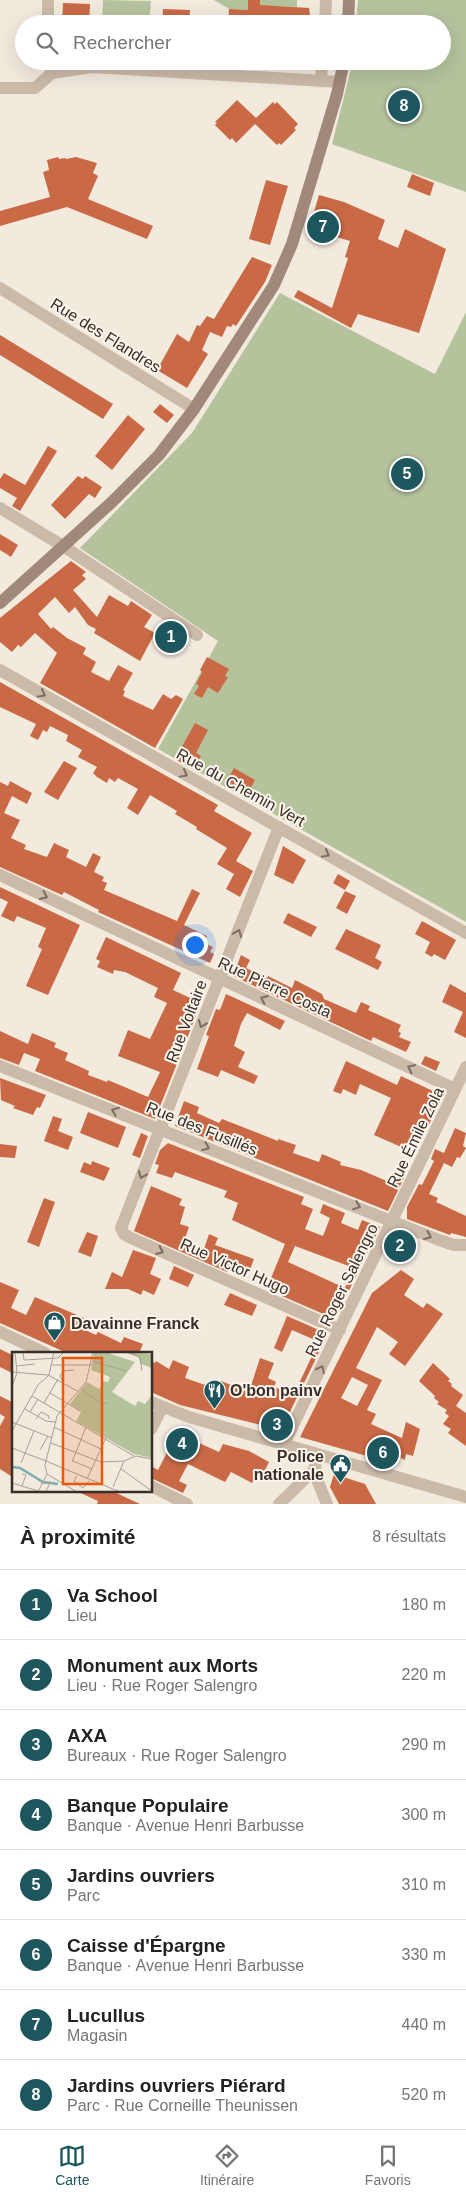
<!DOCTYPE html>
<html lang="fr">
<meta charset="utf-8">
<style>
:root{--surface:#fff;--page:#f6f6f6;--text:#222;--muted:#767676;--line:#e0e0e0;--accent:#1d565c}
body{margin:0;font-family:Arial,sans-serif;background:var(--page);color:var(--text)}
.you{position:absolute;left:194px;top:944px;width:18px;height:18px;margin:-12px;border:4px solid #fff;border-radius:50%;background:#1a73e8;box-shadow:0 0 0 8px #1a73e833}
.badge{display:grid;place-items:center;width:32px;height:32px;border-radius:50%;background:var(--accent);color:#fff;font-size:16px;font-weight:700}
.pin{position:absolute;translate:-50% -50%;border:2px solid #fff;box-shadow:0 1px 5px #0006}
.list{margin:0;padding:0;list-style:none}
h2{display:flex;justify-content:space-between;align-items:center;height:65px;margin:0;padding:0 20px;font-size:21px}
h2 small{font-size:16px;font-weight:400;color:var(--muted)}
.list li{display:grid;grid-template-columns:32px 1fr auto;gap:15px;align-items:center;box-sizing:border-box;height:70px;padding:0 20px;border-top:1px solid var(--line)}
.list b{display:block;font-size:19px;white-space:nowrap}
.list p{margin:0;font-size:16px;white-space:nowrap;color:var(--muted)}
.list em{font-size:16px;font-style:normal;color:var(--muted)}
.icon{flex:none;width:28px;height:28px;fill:none;stroke:currentColor;stroke-width:2;stroke-linecap:round;stroke-linejoin:round}
.map{position:relative;flex:none;width:466px;height:1504px;overflow:hidden}
.search{position:absolute;background:var(--surface);box-shadow:0 5px 20px #0002;left:15px;right:15px;top:15px;height:55px;display:flex;align-items:center;gap:12px;box-sizing:border-box;padding:0 18px;border-radius:28px;color:var(--muted);font-size:19px}
.sheet{height:625px;background:var(--surface)}
nav{display:flex;justify-content:space-around;align-items:center;box-sizing:border-box;height:70px;border-top:1px solid var(--line);background:var(--surface);font-size:14px;color:var(--muted)}
nav a{display:grid;justify-items:center;gap:2px}
nav .on{color:var(--accent)}
.map>svg:first-child{display:block}
.green{fill:#b5c39d}
.building{fill:#c96946;fill-rule:evenodd}
.lines{fill:none;stroke-linecap:round;stroke-linejoin:round}
.minor{stroke:#ccbaa9;stroke-width:12}
.tertiary{stroke:#ccbaa9;stroke-width:12}
.secondary{stroke:#a0897a;stroke-width:12}
.oneway{stroke:#7b6d63}
.labels{text-anchor:middle;stroke-width:4;stroke-linejoin:round;paint-order:stroke}
.street-label{font-size:16px;fill:#392e29;stroke:#faf4ea}
.poi-label{font-size:16px;font-weight:bold;fill:#392e29;stroke:#faf4ea;text-anchor:start}
.inset-river{fill:none;stroke:#7baeb1;stroke-width:2.5}
.inset-road{fill:none;stroke:#a99f96;stroke-width:1}
.view{fill:#e8590c;fill-opacity:0.15;stroke:#e8590c;stroke-width:2.5}
.inset-edge{fill:none;stroke:#392e29;stroke-width:2.5}
</style>
<div class="map">
<svg width="466" height="1504" viewBox="0 0 466 1504">
<rect width="100%" height="100%" fill="#f3eade"/>
<g class="green">
<path d="M103 0 151 1 149 24H102Z"/>
<path d="M214 0H248L260 5V0H297V7L267 6V11L229 9Z"/>
<path d="M358 0H466V192L332 144 353 61H442V24H356Z"/>
<path d="M280 293 435 374 466 312V922L158 749 218 641 80 548 192 433Z"/>
</g>
<g class="building">
<path d="M248 0H260V5L309 8 311 24H228L229 9 248 10Z"/>
<path d="M63 3 90 4 89 24H62Z"/>
<path d="M163 9 190 10 189 24H162Z"/>
<path d="M237 100 256 118 273 102 275 104 277 102 298 124 294 128 296 130 281 145 279 143 277 145 255 124 236 143 232 138 230 140 215 125 217 123 215 122Z"/>
<path d="M58 157 59 159 65 158 66 159 76 157 97 163 93 173 98 176 88 199 153 226 147 239 67 207 0 226V211L50 197 43 172 49 170 47 160Z"/>
<path d="M412 174 434 183 430 196 407 187Z"/>
<path d="M266 180 288 186 270 245 249 239Z"/>
<path d="M319 195 344 202 385 220 378 239 398 248 405 229 446 249 419 333 358 314 351 328 294 297 298 290 332 308 348 258 345 257 350 241 309 229Z"/>
<path d="M252 257 272 265 265 282 236 326 233 324 231 327 227 326 222 337 210 332 202 350 208 354 187 388 157 370 177 334 189 342 197 325 200 326 207 316 214 319Z"/>
<path d="M0 335 113 404 103 419 0 355Z"/>
<path d="M160 404 174 415 167 423 153 412Z"/>
<path d="M128 415 145 429 112 470 95 456Z"/>
<path d="M48 446 57 451 20 511 12 506 17 498 0 488V479L4 473 25 485Z"/>
<path d="M78 476 83 479 85 476 102 487 95 498 89 494 65 519 51 505Z"/>
<path d="M0 534 18 545 11 557 0 550Z"/>
<path d="M71 561 86 572 82 575 86 579 73 590 97 617 109 595 128 606 131 601 152 615 144 627 155 633 140 661 94 633 96 629 88 625 75 607 69 613 55 597 38 614 51 629 53 627 67 638 86 648 83 654 96 662 91 672 109 681 118 665 133 673 123 690 125 691 123 696 153 710 163 694 171 699 176 695 183 699 155 748 40 683 57 653 35 633 21 647 18 645 12 652 0 642V618Z"/>
<path d="M207 657 229 669 225 676 228 677 218 693 208 687 202 698 194 694 199 686 196 684 202 672 200 670Z"/>
<path d="M0 682 218 805 214 811 252 833 236 861 253 871 240 897 226 889 234 874 217 864 227 848 196 829 197 827 175 814 177 811 150 795 138 815 127 808 138 789 118 778 115 782 109 778 107 783 97 777 93 773 97 767 78 757 82 750 66 741 68 735 50 726 47 732 43 730 38 740 30 736 36 724 0 707Z"/>
<path d="M195 723 208 730 196 753 201 756 192 769 175 759Z"/>
<path d="M64 761 77 768 58 800 44 792Z"/>
<path d="M234 768 255 780 248 793 227 781Z"/>
<path d="M10 781 32 793 27 804 12 796 4 813 20 820 11 838 26 845 24 849 47 857 54 843 69 850 66 857 86 867 93 853 101 857 94 872 104 877 102 881 107 883 104 890 177 921 192 889 200 893 184 925 207 936 204 943 213 947 210 952 214 954 210 963 98 912 99 910 64 892 62 895 0 867V782L8 786Z"/>
<path d="M283 846 306 860 293 884 274 875Z"/>
<path d="M338 874 350 881 345 890 333 883Z"/>
<path d="M0 887 80 925 48 995 26 986 42 949 38 947 46 928 17 916 14 922 1 916 8 902 0 898Z"/>
<path d="M345 891 356 896 347 914 336 908Z"/>
<path d="M288 913 317 927 311 937 283 923Z"/>
<path d="M422 921 456 940 445 960 434 954 432 957 425 953 430 942 415 934Z"/>
<path d="M346 929 381 945 375 958 382 962 378 970 335 949Z"/>
<path d="M106 937 181 973 173 990 201 1003 155 1119 35 1071 40 1059 24 1053 19 1065 0 1058V1031L28 1044 32 1033 56 1043 54 1047 68 1053 65 1060 89 1071 88 1075 107 1082 108 1080 148 1097 160 1072 118 1056 128 1030 150 1039 167 1003 154 997 158 988 125 972 114 970 113 974 97 967 100 961 96 959Z"/>
<path d="M241 955 250 960 246 968 267 978 268 976 292 988 295 980 322 994 324 999 356 1013 361 1002 370 1006 368 1010 401 1025 398 1031 401 1033 399 1037 411 1042 406 1052 373 1037 371 1041 233 976Z"/>
<path d="M450 984 466 993V1038L454 1032 463 1012 442 1002Z"/>
<path d="M226 994 285 1021 280 1030 247 1013 241 1024 234 1046 245 1052 238 1067 258 1076 254 1084 221 1070 218 1077 197 1069 209 1036 206 1035 216 1009 220 1010Z"/>
<path d="M425 1056 440 1062 436 1071 421 1064Z"/>
<path d="M346 1061 397 1085 401 1076 433 1091 431 1096 441 1100 415 1153 374 1135 391 1098 360 1084 356 1095 343 1089 341 1094 333 1091Z"/>
<path d="M0 1078 46 1095 40 1108 37 1107 33 1115 13 1108 15 1106 1 1100Z"/>
<path d="M184 1101 199 1107 197 1113 219 1123 222 1119 278 1141V1139L296 1145 293 1153 319 1162 322 1154 341 1162 340 1165 361 1170 389 1182 390 1178 395 1180 397 1175 404 1178 388 1211 175 1126Z"/>
<path d="M88 1112 126 1127 118 1148 80 1133Z"/>
<path d="M53 1116 62 1119 58 1131 73 1137 68 1150 44 1141Z"/>
<path d="M455 1128 466 1133 463 1146 466 1148 460 1158 457 1157 452 1167 444 1163 429 1194 438 1198 436 1202 466 1216V1237L451 1233 450 1235 407 1219V1207L419 1184 422 1185 434 1161 431 1159 435 1149 444 1153Z"/>
<path d="M141 1133 148 1136 140 1158 132 1155Z"/>
<path d="M168 1143 304 1197 301 1204 313 1209 305 1229 323 1236 330 1218 320 1213 323 1204 345 1213 341 1223 358 1230 362 1220 380 1227 335 1319 282 1296 285 1290 269 1283 285 1244 232 1220 238 1203 224 1197 227 1191 175 1172 172 1178 156 1173 159 1165 155 1164 160 1150ZM295 1246 354 1268 345 1288 288 1262Z"/>
<path d="M0 1144 17 1146 15 1158 0 1157Z"/>
<path d="M92 1161 110 1168 104 1181 80 1172 84 1162 91 1165Z"/>
<path d="M151 1186 182 1199 179 1205 185 1207 180 1224 189 1227 184 1241 204 1249 209 1234 218 1238 215 1245 254 1259 249 1272 230 1264 227 1272 134 1231Z"/>
<path d="M44 1198 55 1202 39 1247 27 1242Z"/>
<path d="M87 1232 98 1236 91 1257 78 1252Z"/>
<path d="M133 1250 156 1258 150 1274 161 1279 154 1295 143 1290 141 1295 128 1289H105L112 1272 122 1277Z"/>
<path d="M174 1266 194 1275 188 1287 169 1279Z"/>
<path d="M401 1270 414 1279 404 1295 423 1308 427 1303 443 1314 405 1366 389 1354 398 1342 377 1327 356 1368 382 1380 367 1410 376 1414 371 1424 402 1438 406 1422 420 1429 413 1456 406 1454 405 1460 380 1448 378 1453 369 1449 367 1456 300 1437 372 1293ZM352 1377 368 1385 357 1406 341 1398Z"/>
<path d="M0 1282 19 1290 11 1308 26 1315 35 1297 84 1318 79 1327 96 1335 98 1332 121 1343 124 1337 143 1344 139 1353H67L0 1323Z"/>
<path d="M230 1293 257 1305 252 1316 224 1305Z"/>
<path d="M287 1316 328 1334 281 1430 180 1405 151 1392V1361L155 1363 156 1361 169 1369 173 1360 189 1367 185 1378 217 1389 221 1381 249 1392 260 1358 274 1363 268 1378 276 1382 274 1387 294 1394 312 1356 309 1355 315 1340 292 1330 282 1352 274 1348Z"/>
<path d="M0 1349 14 1356V1374L0 1367Z"/>
<path d="M433 1363 450 1379 448 1381 452 1384 451 1386 463 1395 456 1406 466 1413V1446L448 1433 451 1429 443 1424 449 1416 445 1413 447 1410 437 1404 439 1402 434 1398 435 1396 419 1381Z"/>
<path d="M0 1396 14 1403V1478L0 1469V1426L5 1417 0 1414Z"/>
<path d="M177 1433 219 1452 223 1444 249 1451 269 1462 264 1472 260 1470 252 1483 231 1472 225 1482 188 1464 179 1481 187 1485 183 1493 151 1478V1466L158 1470Z"/>
<path d="M334 1474 365 1484 376 1504H339L330 1487Z"/>
<path d="M74 1490H110L140 1504H97L98 1501Z"/>
</g>
<g class="lines">
<g class="minor">
<path d="M48 24V0"/>
<path d="M325 24 326 0"/>
<path d="M47 61 52 73"/>
<path d="M52 73 92 67 340 82"/>
<path d="M321 81 322 61"/>
<path d="M0 88H35L52 73"/>
<path d="M0 288 194 409"/>
<path d="M0 508 63 546 197 635"/>
<path d="M0 670 466 933"/>
<path d="M279 827 121 1228 124 1234 131 1238 340 1330"/>
<path d="M0 875 455 1089"/>
<path d="M0 1066 439 1240 454 1245H466"/>
<path d="M151 1429 162 1408"/>
<path d="M284 1444 466 1067"/>
<path d="M314 1453 316 1477 327 1504"/>
<path d="M151 1486 187 1504"/>
<path d="M279 1504 314 1470"/>
</g>
<g class="tertiary">
<path d="M0 1332 45 1353"/>
<path d="M151 1402 189 1417 466 1497"/>
</g>
<g class="secondary">
<path d="M348 24 349 0"/>
<path d="M0 603 112 502 159 455 194 409 274 285 292 244 337 94 344 61"/>
</g>
</g>
<defs><path id="oneway-chevron" d="M-2-3.5L2.5 0L-2 3.5" fill="none" stroke-width="1.6" stroke-linecap="round" stroke-linejoin="round" transform="scale(1.25)"/></defs>
<g class="oneway">
<use href="#oneway-chevron" transform="translate(42 694) rotate(29)"/>
<use href="#oneway-chevron" transform="translate(184 774) rotate(29)"/>
<use href="#oneway-chevron" transform="translate(326 854) rotate(29)"/>
<use href="#oneway-chevron" transform="translate(44 896) rotate(25)"/>
<use href="#oneway-chevron" transform="translate(238 933) rotate(-68)"/>
<use href="#oneway-chevron" transform="translate(264 999) rotate(-155)"/>
<use href="#oneway-chevron" transform="translate(202 1024) rotate(112)"/>
<use href="#oneway-chevron" transform="translate(411 1068) rotate(-155)"/>
<use href="#oneway-chevron" transform="translate(115 1111) rotate(-159)"/>
<use href="#oneway-chevron" transform="translate(206 1147) rotate(22)"/>
<use href="#oneway-chevron" transform="translate(142 1175) rotate(112)"/>
<use href="#oneway-chevron" transform="translate(357 1206) rotate(21)"/>
<use href="#oneway-chevron" transform="translate(428 1236) rotate(23)"/>
<use href="#oneway-chevron" transform="translate(160 1251) rotate(24)"/>
<use href="#oneway-chevron" transform="translate(321 1369) rotate(-64)"/>
</g>
<defs>
<symbol id="shop-pin" viewBox="-11 -11 22 30"><path d="M0 17L-7.5 6A9.5 9.5 0 1 1 7.5 6Z" fill="#1d565c" stroke="#faf4ea"/><path d="M-5-2.5h2.3a2.7 3.5 0 0 1 5.4 0H5L5.5 6h-11ZM-1.5-2.5h3a1.5 2.3 0 0 0-3 0Z" fill="#fff"/></symbol>
<symbol id="restaurant-pin" viewBox="-11 -11 22 30"><path d="M0 17L-7.5 6A9.5 9.5 0 1 1 7.5 6Z" fill="#1d565c" stroke="#faf4ea"/><path d="M-5-6h1v4h1v-4h1v4h1v-4h1v5L-1.5 .5V6h-2V.5L-5-1ZM5-6V6H3V1.5H1.5Q1.5-4 5-6Z" fill="#fff"/></symbol>
<symbol id="civic-pin" viewBox="-11 -11 22 30"><path d="M0 17L-7.5 6A9.5 9.5 0 1 1 7.5 6Z" fill="#1d565c" stroke="#faf4ea"/><path d="M-.6-6.5H3V-4.5H.6V-3L4-1V1h2V6H-6V1h2V-1L-.6-3ZM-1.2 2.5V6h2.4V2.5Z" fill="#fff"/></symbol>
</defs>
<g fill-rule="evenodd">
<use href="#shop-pin" x="42" y="1310" width="25" height="34"/>
<use href="#restaurant-pin" x="202" y="1378" width="25" height="34"/>
<use href="#civic-pin" x="328" y="1452" width="25" height="34"/>
</g>
<g class="labels">
<g class="street-label">
<text transform="translate(106 335) rotate(32)" y="6">Rue des Flandres</text>
<text transform="translate(241 787) rotate(29)" y="6">Rue du Chemin Vert</text>
<text transform="translate(275 987) rotate(25)" y="6">Rue Pierre Costa</text>
<text transform="translate(186 1021) rotate(-69)" y="6">Rue Voltaire</text>
<text transform="translate(202 1128) rotate(22)" y="6">Rue des Fusillés</text>
<text transform="translate(415 1137) rotate(-64)" y="6">Rue Émile Zola</text>
<text transform="translate(235 1266) rotate(24)" y="6">Rue Victor Hugo</text>
<text transform="translate(341 1290) rotate(-64)" y="6">Rue Roger Salengro</text>
</g>
<g class="poi-label">
<text x="71" y="1329">Davainne Franck</text>
<text x="230" y="1396">O'bon painv</text>
<text x="324" y="1462" text-anchor="end">Police<tspan x="324" dy="18">nationale</tspan></text>
</g>
</g>
<g transform="translate(12 1352)">
<rect width="140" height="140" fill="#f3eade"/>
<path d="M82 0H93L123 10 100 40 123 54 126 49 133 52 140 43V106L122 102 64 69 69 60 58 52 75 30 87 37 91 29 96 30 98 25 79 18ZM112 0 140 2V16L129 12 126 5Z" fill="#b5c39d"/>
<path class="inset-river" d="M0 115 8 116 31 130 46 132"/>
<path class="inset-road" d="M11 0 12 8 46 6 52 0M114 0 128 5 130 19M80 9 114 19M39 13H80M5 14 23 12M0 20 36 23 67 40M37 23 42 0M51 30 48 24 51 19 62 18M0 34 5 21 3 0M69 37 90 52 95 51M38 41 68 59M20 44 122 104M32 51 46 27M13 57 34 69 43 70M18 60 26 47M24 67 29 60 37 64V67M0 70 40 86M42 75 89 97M0 79 26 33 37 23M39 91 89 110 112 109 124 104 140 107M0 96 34 109M28 98 36 84M34 109 108 140M61 109 80 117M60 110 74 75M9 111 22 79M109 117 140 139M10 122 14 123 10 134M65 124 62 129 71 136 77 129M75 127 94 86M0 131 26 139M29 131H38L34 139M101 135 112 109M26 140 35 122M65 140 35 122 33 113 45 64 74 30 81 0"/>
<path class="view" d="M51 6H90V132H51Z"/>
<rect width="140" height="140" class="inset-edge"/>
</g>
</svg>
<div class="you"></div>
<div class="pin badge" style="left:171px;top:637px">1</div>
<div class="pin badge" style="left:400px;top:1246px">2</div>
<div class="pin badge" style="left:277px;top:1425px">3</div>
<div class="pin badge" style="left:182px;top:1444px">4</div>
<div class="pin badge" style="left:407px;top:474px">5</div>
<div class="pin badge" style="left:383px;top:1453px">6</div>
<div class="pin badge" style="left:323px;top:227px">7</div>
<div class="pin badge" style="left:404px;top:106px">8</div>
<div class="search"><svg class="icon" aria-label="search" viewBox="0 0 24 24"><circle cx="10" cy="10" r="6"/><path d="M15 15l6 6"/></svg>Rechercher</div>
</div>
<section class="sheet">
<h2>À proximité<small>8 résultats</small></h2>
<ul class="list">
<li><span class="badge">1</span><div><b>Va School</b><p>Lieu</p></div><em>180 m</em></li>
<li><span class="badge">2</span><div><b>Monument aux Morts</b><p>Lieu · Rue Roger Salengro</p></div><em>220 m</em></li>
<li><span class="badge">3</span><div><b>AXA</b><p>Bureaux · Rue Roger Salengro</p></div><em>290 m</em></li>
<li><span class="badge">4</span><div><b>Banque Populaire</b><p>Banque · Avenue Henri Barbusse</p></div><em>300 m</em></li>
<li><span class="badge">5</span><div><b>Jardins ouvriers</b><p>Parc</p></div><em>310 m</em></li>
<li><span class="badge">6</span><div><b>Caisse d'Épargne</b><p>Banque · Avenue Henri Barbusse</p></div><em>330 m</em></li>
<li><span class="badge">7</span><div><b>Lucullus</b><p>Magasin</p></div><em>440 m</em></li>
<li><span class="badge">8</span><div><b>Jardins ouvriers Piérard</b><p>Parc · Rue Corneille Theunissen</p></div><em>520 m</em></li>
</ul>
</section>
<nav>
<a class="on"><svg class="icon" aria-label="map" viewBox="0 0 24 24"><path d="M3 6l6-2 6 2 6-2v14l-6 2-6-2-6 2zM9 4v14M15 6v14"/></svg>Carte</a>
<a><svg class="icon" aria-label="directions" viewBox="0 0 24 24"><path d="M12 3l9 9-9 9-9-9zM9 14v-3h6M13 9l2 2-2 2"/></svg>Itinéraire</a>
<a><svg class="icon" aria-label="saved" viewBox="0 0 24 24"><path d="M7 4h10v16l-5-4-5 4z"/></svg>Favoris</a>
</nav>
